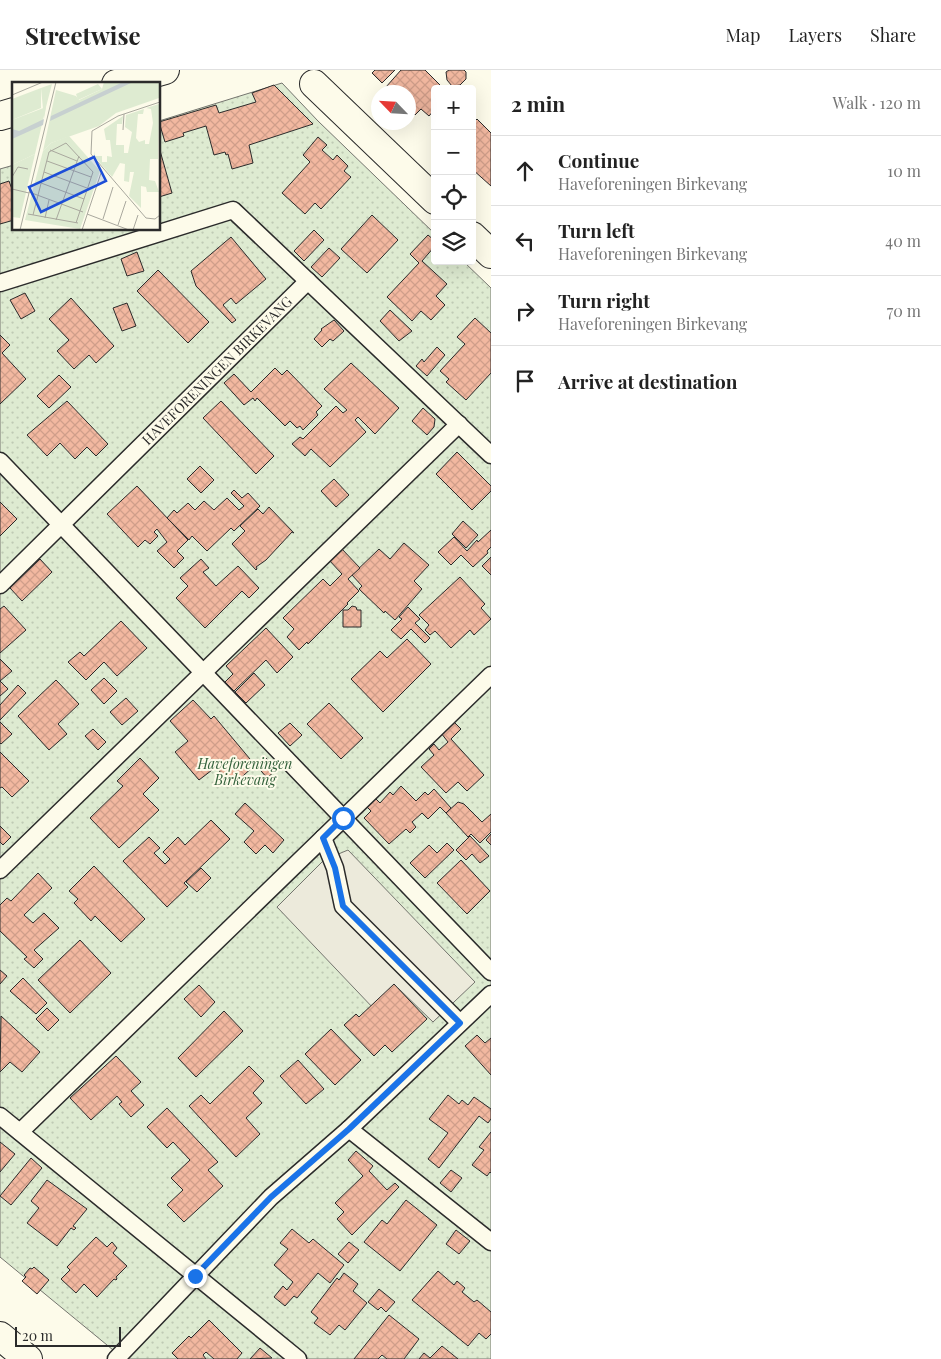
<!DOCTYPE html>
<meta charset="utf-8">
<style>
:root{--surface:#fff;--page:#f2f2f2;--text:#222;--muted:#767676;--line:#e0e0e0}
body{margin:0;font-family:"Playfair Display",serif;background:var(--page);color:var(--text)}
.controls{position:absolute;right:15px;top:15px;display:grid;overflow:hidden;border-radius:5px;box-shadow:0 5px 20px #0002}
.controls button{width:45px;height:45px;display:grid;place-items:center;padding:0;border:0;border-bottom:1px solid var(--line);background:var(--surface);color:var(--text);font:25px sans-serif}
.compass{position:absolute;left:371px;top:15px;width:45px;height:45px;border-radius:50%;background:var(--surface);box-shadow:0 5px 20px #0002;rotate:295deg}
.scale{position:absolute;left:15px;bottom:12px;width:106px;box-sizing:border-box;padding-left:5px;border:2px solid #2b2b2b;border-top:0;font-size:14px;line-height:18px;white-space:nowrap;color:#2b2b2b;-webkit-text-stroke:4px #fdfbea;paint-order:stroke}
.stop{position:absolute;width:15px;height:15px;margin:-11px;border:4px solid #1a73e8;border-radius:50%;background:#fff}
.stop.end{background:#1a73e8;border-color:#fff;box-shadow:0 1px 5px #0008}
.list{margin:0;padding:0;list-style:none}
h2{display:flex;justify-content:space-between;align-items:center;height:65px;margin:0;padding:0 20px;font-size:21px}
h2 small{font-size:16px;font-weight:400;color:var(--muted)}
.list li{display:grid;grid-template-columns:32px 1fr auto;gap:15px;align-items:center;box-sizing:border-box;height:70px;padding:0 20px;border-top:1px solid var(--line)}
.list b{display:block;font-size:19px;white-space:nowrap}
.list p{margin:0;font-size:16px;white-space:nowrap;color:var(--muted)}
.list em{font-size:16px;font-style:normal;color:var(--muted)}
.icon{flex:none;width:28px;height:28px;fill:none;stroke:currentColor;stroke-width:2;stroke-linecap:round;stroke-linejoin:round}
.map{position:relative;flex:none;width:491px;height:1289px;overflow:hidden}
header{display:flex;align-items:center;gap:30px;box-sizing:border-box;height:70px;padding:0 25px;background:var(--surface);border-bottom:1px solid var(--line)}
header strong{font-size:24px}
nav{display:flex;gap:28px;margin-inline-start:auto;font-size:18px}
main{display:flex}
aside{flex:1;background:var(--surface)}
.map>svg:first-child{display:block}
.garden{fill:url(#garden-dots);stroke:#74746e}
.parking{fill:#eceadb;stroke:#74746e}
.building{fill:url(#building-cross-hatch);stroke:#2b2b2b}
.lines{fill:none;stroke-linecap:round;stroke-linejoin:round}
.lane-casing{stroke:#2b2b2b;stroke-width:19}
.street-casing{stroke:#2b2b2b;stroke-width:30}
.secondary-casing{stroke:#2b2b2b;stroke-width:30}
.lane{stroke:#fdfbea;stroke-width:16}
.street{stroke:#fdfbea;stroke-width:28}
.secondary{stroke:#fdfbea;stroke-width:28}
.route{stroke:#1a73e8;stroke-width:6}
.labels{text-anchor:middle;stroke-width:4;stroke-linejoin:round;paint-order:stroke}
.street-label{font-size:14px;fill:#2b2b2b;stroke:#fdfbea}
.park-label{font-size:14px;font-style:italic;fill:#34623c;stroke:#fdfbea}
.inset-road{fill:none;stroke:#a9a89e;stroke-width:1}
.view{fill:#1d4ed8;fill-opacity:0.15;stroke:#1d4ed8;stroke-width:2.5}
.inset-edge{fill:none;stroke:#2b2b2b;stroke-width:2.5}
</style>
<header>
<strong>Streetwise</strong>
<nav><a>Map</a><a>Layers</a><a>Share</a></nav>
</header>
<main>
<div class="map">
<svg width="491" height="1289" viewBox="0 0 491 1289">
<defs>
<pattern id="garden-dots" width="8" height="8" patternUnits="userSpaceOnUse" patternTransform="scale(1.25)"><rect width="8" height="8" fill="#deebd1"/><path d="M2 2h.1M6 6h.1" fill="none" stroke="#bfcab4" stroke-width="1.8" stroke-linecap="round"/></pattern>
<pattern id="building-cross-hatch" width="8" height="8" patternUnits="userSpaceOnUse" patternTransform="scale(1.25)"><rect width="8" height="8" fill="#f2b8a0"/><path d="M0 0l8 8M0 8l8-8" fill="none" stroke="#d09e8a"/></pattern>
</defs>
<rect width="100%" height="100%" fill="#fdfbea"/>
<path class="garden" d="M282 13 318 51 435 164V191H463L491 218V1289H124L0 1187V99L14 95V159H159V51Z"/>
<path class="parking" d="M348 780 475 912 433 952 398 918 375 940 277 837 324 790Z"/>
<g class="building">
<path d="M375 0H395L382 13 372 3Z"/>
<path d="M401 0H425L444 19H435V39L429 46 421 39 415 45 408 38V22H392L386 17Z"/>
<path d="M449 0H464L466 2V9L460 15 452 16 447 10 446 2Z"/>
<path d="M274 15 313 54 249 75 253 93 232 99 228 84 226 85 225 82 214 85 206 56 183 63 184 66 165 72 159 52 216 35 219 43 256 32 252 23Z"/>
<path d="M472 47 476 50 477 49 491 63V116L472 99Z"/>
<path d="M318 67 327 75 322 80 333 90 337 85 348 96 344 101 351 107 321 139 315 133 305 144 282 123 310 92 303 85Z"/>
<path d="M159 77 172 123 159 127Z"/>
<path d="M9 111 14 125V150L0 154V114Z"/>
<path d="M372 145 398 170 367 203 341 179Z"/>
<path d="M314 160 324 170 304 191 294 181Z"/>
<path d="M428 165 435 171V176L422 191 447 214 436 226 445 235 431 250 421 241 412 251 387 227 419 193 410 184Z"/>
<path d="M231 167 266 209 236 234 231 228 223 235 236 250 232 253 196 216 191 201Z"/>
<path d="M329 178 340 188 322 207 311 197Z"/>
<path d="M137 182 144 201 127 206 121 189Z"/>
<path d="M158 200 209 252 188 273 137 221Z"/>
<path d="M25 223 35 241 21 249 10 230Z"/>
<path d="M71 228 114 276 96 293 89 285 74 299 57 281 69 270 49 249Z"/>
<path d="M127 233 136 256 122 261 113 238Z"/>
<path d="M390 240 412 261 399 271 380 251Z"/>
<path d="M475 248 491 263V303L466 330 446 312 449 309 440 301 465 274 457 267Z"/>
<path d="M334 250 344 261 333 271 330 269 322 277 314 269 322 260 321 259Z"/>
<path d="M0 265 10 275 2 283 26 309 0 334Z"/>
<path d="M437 277 445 285 427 306 416 296 422 289 424 292Z"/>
<path d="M351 293 399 338 375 364 358 347 355 350 366 362 330 397 311 379 305 386 292 374 300 367 303 369 336 336 343 343 347 340 324 319Z"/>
<path d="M275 298 282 305 287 300 322 336 316 342 318 345 303 360 300 356 297 358 290 351 285 356 257 328 255 331 253 328 244 335 224 313 234 304 251 322Z"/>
<path d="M59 305 71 317 49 338 37 326Z"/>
<path d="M67 331 108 374 96 386 87 377 75 389 60 373 47 386 27 365Z"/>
<path d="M221 331 274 386 256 404 203 348Z"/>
<path d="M423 338 435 349 434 357 427 365 412 351Z"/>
<path d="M457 382 491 416V421L472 440 436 404Z"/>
<path d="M200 396 214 410 201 423 187 409Z"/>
<path d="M334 409 349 425 336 437 321 421Z"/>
<path d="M137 416 188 470 177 481 184 488 174 498 157 481 167 472 157 459 154 462 158 466 150 474 145 470 138 477 107 444Z"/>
<path d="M234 420 242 428 248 423 260 436 234 461 231 458 207 481 192 466 189 470 167 448 174 440 177 443 188 433 195 440 204 431 214 440 227 428 239 440 244 436 231 423Z"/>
<path d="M0 432 17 449 0 466Z"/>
<path d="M269 437 294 463 292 462 266 490 256 497 257 499 256 500 232 474 245 461 240 456 258 439 263 444Z"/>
<path d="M463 451 478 465 466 478 452 464Z"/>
<path d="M491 460V477L487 481 488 483 473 497 461 485 451 495 438 482 454 467 467 481 477 470 478 472Z"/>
<path d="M404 473 429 495 414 511 422 519 395 550 385 541 384 543 359 519 362 516 352 505 379 479 390 489Z"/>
<path d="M341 478 360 498 348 509 359 521 347 533 348 534 308 574 307 572 299 580 287 567 294 559 283 548 323 509 330 516 342 504 328 489Z"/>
<path d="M491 487V505L482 496Z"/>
<path d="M40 489 52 502 22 531 10 518Z"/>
<path d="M201 489 209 498 203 502 216 516 238 496 259 518 249 528 242 521 205 558 176 528 188 516 180 508Z"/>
<path d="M460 507 485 534 481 538 491 549 474 565 470 560 451 578 435 561 430 565 425 560 429 555 419 545Z"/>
<path d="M4 536 26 560 0 583V539Z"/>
<path d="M352 536 356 537 357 540H361V557H343V540H348Z"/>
<path d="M408 537 420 549 415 553 430 568 425 573 411 559 401 569 391 560 402 549 399 547Z"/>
<path d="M121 551 147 578 117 606 104 592 86 610 68 592 80 582 84 586Z"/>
<path d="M266 558 293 587 277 603 266 590 234 621 225 612 233 604 226 596Z"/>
<path d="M407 569 431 594 383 642 351 609 380 581 387 588Z"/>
<path d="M0 589 12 601 0 611 8 619 0 626Z"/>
<path d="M254 603 265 615 246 633 235 622Z"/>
<path d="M104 608 117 621 104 634 91 620Z"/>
<path d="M56 610 79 634 58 654 67 664 49 680 18 646Z"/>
<path d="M18 615 26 623 0 650V635Z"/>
<path d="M126 628 138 641 122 655 110 642Z"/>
<path d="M193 630 211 649 214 646 255 695 232 716 216 697 199 710 175 682 188 671 170 651Z"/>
<path d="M329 633 363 668 341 689 307 654Z"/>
<path d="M453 651 461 659 451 669 484 705 467 721 458 712 446 723 421 697 434 685 429 679 434 674 439 680 448 672 441 663Z"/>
<path d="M0 652 12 664 1 674 0 673Z"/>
<path d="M290 653 302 665 290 676 278 663Z"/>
<path d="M93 659 106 672 98 680 85 666Z"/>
<path d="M0 682 29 711 12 727 2 717 0 718Z"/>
<path d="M140 688 159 708 143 724 159 740 119 778 90 748 123 716 117 711Z"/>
<path d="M266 688 276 700 267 708 257 696Z"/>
<path d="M401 716 416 731 425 722 428 725 434 719 451 738 446 743 440 737 428 749 422 743 412 752 416 757 410 763 406 759 389 774 364 748 371 741 367 737 376 729 380 733 390 722 393 725Z"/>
<path d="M458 732 464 734 482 752 491 744V762L480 773 471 764 468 767 446 743Z"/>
<path d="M245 733 284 770 273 783 265 775 256 784 244 772 254 761 235 744Z"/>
<path d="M211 750 230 769 184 813 188 817 167 837 123 791 149 767 160 778 154 783 165 794 170 789 163 782 178 767 185 775Z"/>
<path d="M0 756 11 767 3 775 0 772Z"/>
<path d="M491 764V775L486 770Z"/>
<path d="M470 766 489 786 480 793 472 784 466 790 456 780Z"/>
<path d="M447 773 454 780 425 808 410 793 429 775 437 783Z"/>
<path d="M461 790 490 821 467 844 437 813Z"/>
<path d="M94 796 145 849 121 872 95 846 91 851 74 833 78 829 69 821Z"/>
<path d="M201 798 211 808 197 822 186 812Z"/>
<path d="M38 803 52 818 24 845 33 853 44 843 59 858 34 880 43 889 34 898 24 889 27 887 0 861V835L7 828 11 831Z"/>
<path d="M80 870 111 903 70 943 38 910Z"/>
<path d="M0 900 7 906 0 914Z"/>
<path d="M23 908 47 933 36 944 10 921Z"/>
<path d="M394 914 427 949 392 982 385 975 374 986 344 955 356 944 359 947Z"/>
<path d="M199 915 215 932 201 947 184 929Z"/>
<path d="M47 938 59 950 48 961 36 949Z"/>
<path d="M224 941 243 961 196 1007 178 988Z"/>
<path d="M1 946 40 982 22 1002 10 992 0 1002Z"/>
<path d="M331 959 361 990 335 1015 305 984Z"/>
<path d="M477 965 485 973 491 968V1005L465 976Z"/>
<path d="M116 986 141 1012 131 1021 144 1035 131 1047 119 1034 122 1032 117 1026 91 1050 70 1028Z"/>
<path d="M298 990 324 1019 306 1034 280 1006Z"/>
<path d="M249 996 264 1011 253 1023 262 1033 246 1048 260 1064 236 1087 189 1036 201 1025 210 1034Z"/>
<path d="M448 1025 459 1034 462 1030 468 1035 474 1027 491 1039V1049L488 1053 479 1046 439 1098 428 1089 448 1063 429 1049Z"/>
<path d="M167 1038 218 1092 208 1100 223 1116 184 1152 167 1135 183 1120 171 1108 190 1090 173 1072 167 1078 147 1057Z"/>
<path d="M491 1062V1103L490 1102 487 1106 472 1095 484 1080 479 1077Z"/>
<path d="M0 1072 15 1084 0 1102Z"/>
<path d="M356 1081 373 1096 369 1101 387 1120 395 1113 399 1117 352 1165 337 1149 344 1142 335 1133 363 1106 348 1090Z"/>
<path d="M31 1088 42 1098 11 1135 0 1126Z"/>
<path d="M451 1100 462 1108 451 1122 440 1113Z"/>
<path d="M47 1110 87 1139 73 1156 76 1158 74 1160 71 1158 57 1176 27 1153 39 1138 31 1131Z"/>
<path d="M406 1130 437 1155 400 1201 364 1172 382 1150 387 1154Z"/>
<path d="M292 1159 309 1173 313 1169 344 1195 330 1213 318 1203 297 1228 294 1226 285 1236 274 1227 283 1216 287 1220 293 1212 274 1195 288 1179 280 1173Z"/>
<path d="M456 1160 470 1171 459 1184 446 1174Z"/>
<path d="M96 1167 107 1177 112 1172 117 1178 113 1183 127 1196 116 1207 117 1209 116 1210 114 1209 97 1227 84 1214 76 1223 61 1209 70 1200 67 1197Z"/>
<path d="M349 1172 359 1180 348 1193 338 1184Z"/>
<path d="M34 1197 49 1210 37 1224 22 1211 26 1207 24 1205 30 1198 32 1199Z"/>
<path d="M438 1201 454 1215 457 1211 465 1218 462 1222 474 1232 477 1230 491 1242V1264L486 1269 479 1263 468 1276 412 1230Z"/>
<path d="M344 1203 358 1214 353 1221 367 1233 345 1260 339 1255 330 1265 314 1253 318 1248 311 1242 337 1208 339 1210Z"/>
<path d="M379 1219 395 1232 386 1242 381 1237 378 1240 368 1232Z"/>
<path d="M389 1245 419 1269 404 1289H387L382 1285 378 1289H354Z"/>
<path d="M209 1250 242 1283 237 1289H214L206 1282 203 1285 206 1289H178L172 1283 189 1266 191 1268Z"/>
<path d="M442 1276 458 1289H419L424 1283 430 1288Z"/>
<path d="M260 1278 272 1288 250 1289Z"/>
</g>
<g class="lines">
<defs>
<g id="lane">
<path d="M0 213 233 140 491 385"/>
<path d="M0 391 491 902"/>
<path id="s1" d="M0 515 308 211"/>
<path d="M323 768 335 798 343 836 460 953"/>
<path d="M0 800 459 354"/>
<path d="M0 1046 298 1289"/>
<path d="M349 1059 491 1172"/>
<path d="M20 1062 491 605"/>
<path d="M116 1289 271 1127 349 1059 491 924"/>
</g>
<g id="street">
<path d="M116 14 165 0"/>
<path d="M314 14 435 130"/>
<path d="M0 46 14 42"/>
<path d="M472 166 491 184"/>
</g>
<path id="secondary" d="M0 1266 28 1289"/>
</defs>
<use href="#lane" class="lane-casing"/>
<use href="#street" class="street-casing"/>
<use href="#secondary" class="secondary-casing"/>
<use href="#lane" class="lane"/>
<use href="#street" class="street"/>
<use href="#secondary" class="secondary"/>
</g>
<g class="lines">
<path class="route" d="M195 1206 271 1127 349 1059 460 953 343 836 335 798 323 768 343 748"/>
</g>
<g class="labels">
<g class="street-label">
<text dy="5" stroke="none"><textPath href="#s1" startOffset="305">HAVEFORENINGEN BIRKEVANG</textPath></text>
</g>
<g class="park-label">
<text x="245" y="699">Haveforeningen<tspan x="245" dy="16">Birkevang</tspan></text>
</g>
</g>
<g transform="translate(12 12)">
<rect width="148" height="148" fill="#fdfbea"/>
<path d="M40 2 34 25 32 37 29 6Z" fill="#deebd1"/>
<path d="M92 0H147V16L104 31 87 44 39 61 31 69 44 8 64 14 67 18 90 7ZM147 22 146 77H138L137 98 143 99 147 110H135L134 105 129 104V126L117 114 122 90H118L117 100 112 99 113 82 108 81 100 95 82 74V69L83 74H90V80H95V74L100 75 98 58H94L92 47 111 34 110 42H105L104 63H112V71H116L120 50 113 45 114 33 132 27 131 32H126L124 56 127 60 133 58V62H137L141 41 139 27 134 26ZM34 25 23 72 0 83V38Z" fill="#deebd1"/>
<path d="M86 2 90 7 66 18 64 12ZM29 6V26L0 38V17ZM57 54 88 89 68 147 13 138 31 69 39 61ZM23 72 8 136 0 135V83Z" fill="#deebd1"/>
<path d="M111 0H121L38 39 39 34ZM32 37 31 43 0 57V47L7 49Z" fill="#c7d0d0"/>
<path class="inset-road" d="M0 13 31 0M148 20 106 34 80 49 79 72 134 136 143 137 148 133M111 48 112 32M38 68 65 79M35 79 79 95M32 90 75 106M0 95 6 85 16 87M29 101 72 117M0 107 17 111M17 110 71 130M16 132 66 141M75 132 117 148M21 133 37 70 54 61 81 90 64 141M33 136 37 118M91 137 101 105M44 138 67 74M106 143 114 119M8 148 44 0M70 148 89 91M121 148 126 133"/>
<path class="view" d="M82 75 94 99 29 130 17 105Z"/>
<rect width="148" height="148" class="inset-edge"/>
</g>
</svg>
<div class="controls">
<button>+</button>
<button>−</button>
<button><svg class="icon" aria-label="locate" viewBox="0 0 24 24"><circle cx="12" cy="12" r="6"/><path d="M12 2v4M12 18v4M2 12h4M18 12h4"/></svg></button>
<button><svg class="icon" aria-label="layers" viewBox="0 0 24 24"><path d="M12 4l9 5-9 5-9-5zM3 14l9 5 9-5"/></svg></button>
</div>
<svg class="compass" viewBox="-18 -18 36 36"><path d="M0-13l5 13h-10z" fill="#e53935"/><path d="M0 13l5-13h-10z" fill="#767676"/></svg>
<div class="scale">20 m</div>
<div class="stop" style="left:343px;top:748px"></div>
<div class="stop end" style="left:195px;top:1206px"></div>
</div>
<aside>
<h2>2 min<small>Walk · 120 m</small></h2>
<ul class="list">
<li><svg class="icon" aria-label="ahead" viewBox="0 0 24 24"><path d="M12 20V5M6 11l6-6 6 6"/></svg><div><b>Continue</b><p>Haveforeningen Birkevang</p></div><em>10 m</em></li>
<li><svg class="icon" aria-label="left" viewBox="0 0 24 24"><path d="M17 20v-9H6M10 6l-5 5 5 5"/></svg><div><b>Turn left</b><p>Haveforeningen Birkevang</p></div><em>40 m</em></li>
<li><svg class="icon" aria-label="right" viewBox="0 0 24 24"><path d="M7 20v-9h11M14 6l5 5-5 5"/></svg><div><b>Turn right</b><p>Haveforeningen Birkevang</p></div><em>70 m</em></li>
<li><svg class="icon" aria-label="arrive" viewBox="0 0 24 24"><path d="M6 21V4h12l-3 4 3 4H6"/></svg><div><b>Arrive at destination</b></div></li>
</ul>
</aside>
</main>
